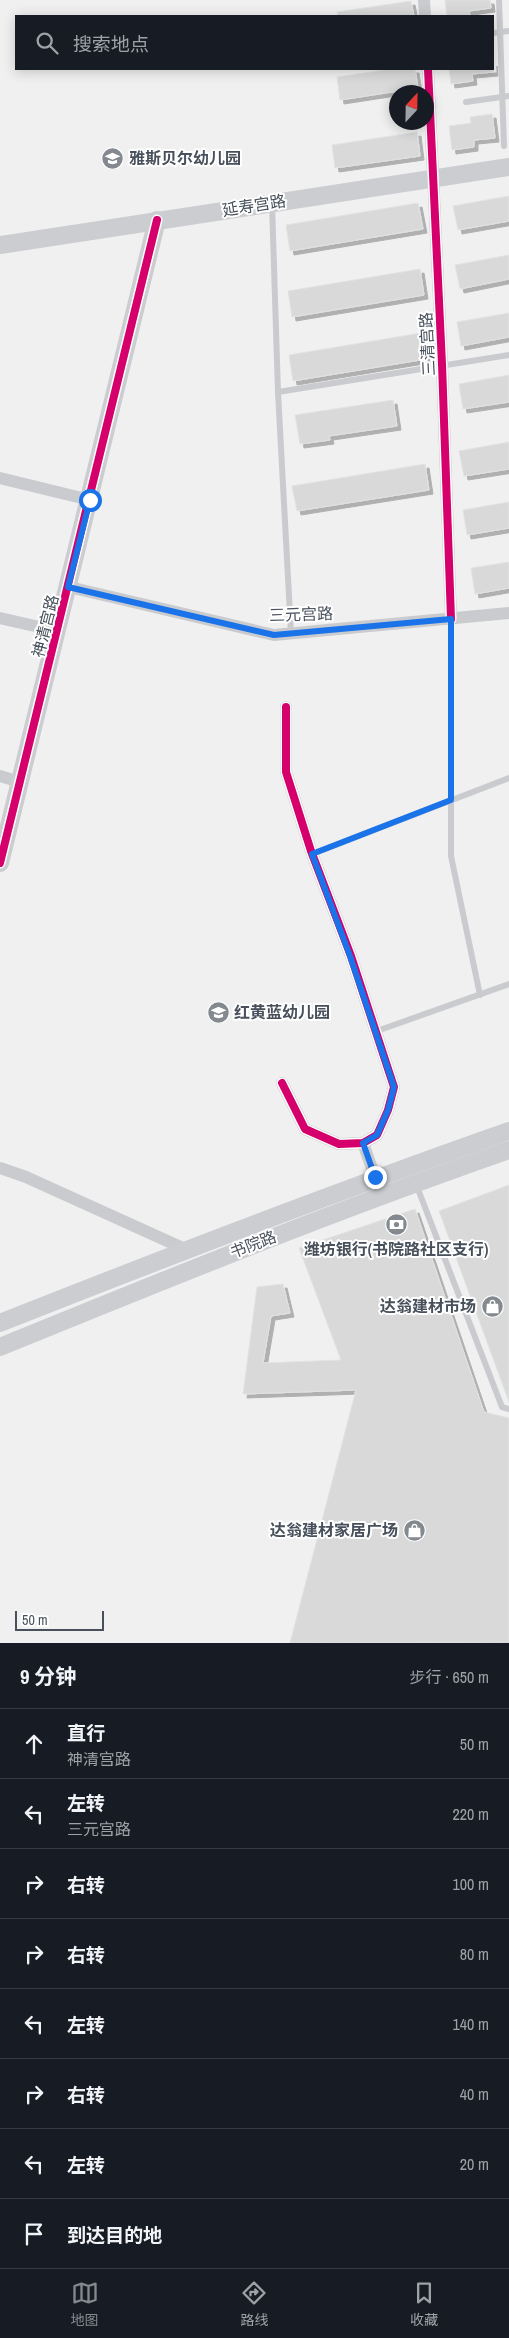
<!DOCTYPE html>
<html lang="zh">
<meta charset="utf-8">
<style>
:root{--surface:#171b24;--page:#242831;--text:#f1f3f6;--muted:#9ea1a6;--line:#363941;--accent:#83898f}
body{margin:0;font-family:"Archivo Narrow","Noto Sans SC",sans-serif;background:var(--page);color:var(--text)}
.compass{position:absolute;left:389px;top:85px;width:45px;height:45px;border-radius:50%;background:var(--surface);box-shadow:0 2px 12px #0003;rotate:22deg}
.scale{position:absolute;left:15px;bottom:12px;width:89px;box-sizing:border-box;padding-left:5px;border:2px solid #48515b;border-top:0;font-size:14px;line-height:18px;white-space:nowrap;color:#48515b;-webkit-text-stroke:4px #fff;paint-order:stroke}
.stop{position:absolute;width:15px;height:15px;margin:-11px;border:4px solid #1a73e8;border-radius:50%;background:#fff}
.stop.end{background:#1a73e8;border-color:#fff;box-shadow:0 1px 5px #0008}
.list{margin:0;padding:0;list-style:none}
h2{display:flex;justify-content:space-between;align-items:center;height:65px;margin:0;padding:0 20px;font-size:21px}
h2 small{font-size:16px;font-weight:400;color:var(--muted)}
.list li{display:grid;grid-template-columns:32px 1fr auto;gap:15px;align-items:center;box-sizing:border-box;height:70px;padding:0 20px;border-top:1px solid var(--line)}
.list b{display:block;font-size:19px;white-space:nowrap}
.list p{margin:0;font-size:16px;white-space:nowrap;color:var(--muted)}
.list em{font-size:16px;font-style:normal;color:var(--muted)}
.icon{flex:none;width:28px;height:28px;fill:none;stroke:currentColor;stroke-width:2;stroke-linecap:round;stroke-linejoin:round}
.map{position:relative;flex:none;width:509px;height:1643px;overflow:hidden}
.search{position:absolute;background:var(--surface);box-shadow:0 2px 12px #0003;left:15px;right:15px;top:15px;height:55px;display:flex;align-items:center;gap:12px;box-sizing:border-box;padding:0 18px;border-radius:0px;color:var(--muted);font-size:19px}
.sheet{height:625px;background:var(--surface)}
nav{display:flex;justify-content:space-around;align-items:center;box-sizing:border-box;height:70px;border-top:1px solid var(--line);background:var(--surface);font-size:14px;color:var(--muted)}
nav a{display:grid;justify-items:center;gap:2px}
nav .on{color:var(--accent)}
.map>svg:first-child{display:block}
.building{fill:#d9d9da;stroke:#e1e2e3;filter:url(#shadow)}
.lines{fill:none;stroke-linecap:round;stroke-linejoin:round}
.lane{stroke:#cacbce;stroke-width:6}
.street{stroke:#cacbce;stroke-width:12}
.secondary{stroke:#cbcdd0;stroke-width:18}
.cycleway-casing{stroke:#fff;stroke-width:11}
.cycleway{stroke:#d6006c;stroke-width:8}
.route{stroke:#1a73e8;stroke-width:6}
.labels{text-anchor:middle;stroke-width:4;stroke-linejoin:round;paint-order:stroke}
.poi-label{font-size:16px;font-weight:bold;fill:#48515b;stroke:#fff;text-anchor:start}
.street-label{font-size:16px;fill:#48515b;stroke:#fff}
</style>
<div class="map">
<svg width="509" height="1643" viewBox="0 0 509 1643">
<defs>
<filter id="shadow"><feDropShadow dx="4" dy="4" stdDeviation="0" flood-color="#0004"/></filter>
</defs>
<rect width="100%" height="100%" fill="#f0f0f0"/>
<g class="building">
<path d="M445 0H490L491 8 469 11 470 16H447Z"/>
<path d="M411 1 414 16H338L337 12Z"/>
<path d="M493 62 494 72 472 74 473 81 451 84 449 69H493Z"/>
<path d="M391 69H415L418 88 340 100 337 77Z"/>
<path d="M492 114 495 138 474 140V147L452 150 449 126 471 123 470 117Z"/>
<path d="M417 132 420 156 335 168 332 145Z"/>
<path d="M509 196V221L458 230 453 206Z"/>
<path d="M418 203 423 229 290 251 286 225Z"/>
<path d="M509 255V279L460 289 455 265Z"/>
<path d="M420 269 424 295 292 317 288 291Z"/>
<path d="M509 313V337L461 346 457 322Z"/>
<path d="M421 333 426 359 293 381 289 355Z"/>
<path d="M509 375V402L463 409 459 384Z"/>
<path d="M393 400 397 426 329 436 330 440 300 444 295 415Z"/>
<path d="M509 442V469L464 476 459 451Z"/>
<path d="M425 464 429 490 297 511 292 486Z"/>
<path d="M509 502V528L467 535 463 510Z"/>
<path d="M509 562V588L475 594 471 568Z"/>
<path d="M509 1185V1402L439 1211Z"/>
<path d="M415 1209 484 1412 509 1418V1642L290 1643 356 1390 243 1394 257 1287 283 1284 290 1313 271 1316 263 1363 341 1360 299 1248Z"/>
</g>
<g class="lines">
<g class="lane">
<path d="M499 0 504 146"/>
<path d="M493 33 509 31"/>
<path d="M466 102 509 96"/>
<path d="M272 204 278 392 291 633"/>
<path d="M278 392 509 355"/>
<path d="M451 619V856L480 995"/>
<path d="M312 854 509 778"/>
<path d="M377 1031 509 984"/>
<path d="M416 1184 502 1407 509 1409"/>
</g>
<g class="street">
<path d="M424 0 425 16"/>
<path d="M428 69 442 364 451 619"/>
<path d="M0 478 90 500"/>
<path d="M69 587 274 635 509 613"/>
<path d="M0 618 57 631"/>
<path d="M0 776 20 782"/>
<path d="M282 1083 305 1129 339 1144 363 1143 377 1135 388 1110 394 1087 351 956 311 851 286 772V707"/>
<path d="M363 1143 375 1177"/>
<path d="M0 1168 26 1177 185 1249"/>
</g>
<g class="secondary">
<path d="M0 245 509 167"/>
<path d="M0 863 157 220"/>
<path d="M0 1323C169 1256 338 1191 509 1131"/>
<path d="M0 1347C169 1278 337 1210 509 1150"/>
</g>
<defs>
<g id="cycleway">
<path d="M428 69 442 364 451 619"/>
<path d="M0 863 157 220"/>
<path d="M282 1083 305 1129 339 1144 363 1143 377 1135 388 1110 394 1087 351 956 311 851 286 772V707"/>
</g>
</defs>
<use href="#cycleway" class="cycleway-casing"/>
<use href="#cycleway" class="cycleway"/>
</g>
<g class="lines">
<path class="route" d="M90 500 68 587 274 635 451 619V800L312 854 350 956 394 1087 388 1110 377 1135 363 1143 375 1177"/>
</g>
<defs>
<symbol id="school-disc" viewBox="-11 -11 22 22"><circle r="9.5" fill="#83898f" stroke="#fff"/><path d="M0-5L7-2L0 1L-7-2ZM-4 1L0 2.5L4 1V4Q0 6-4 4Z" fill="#fff"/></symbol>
<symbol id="bank-disc" viewBox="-11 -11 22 22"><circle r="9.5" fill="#83898f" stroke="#fff"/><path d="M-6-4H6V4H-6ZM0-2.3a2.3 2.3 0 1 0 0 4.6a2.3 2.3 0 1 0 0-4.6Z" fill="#fff"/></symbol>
<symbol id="shop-disc" viewBox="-11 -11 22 22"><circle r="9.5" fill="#83898f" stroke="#fff"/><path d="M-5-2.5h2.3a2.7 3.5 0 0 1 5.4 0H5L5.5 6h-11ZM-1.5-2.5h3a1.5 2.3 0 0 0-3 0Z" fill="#fff"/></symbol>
</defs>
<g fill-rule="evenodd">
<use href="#school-disc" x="100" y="146" width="25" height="25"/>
<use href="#school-disc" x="206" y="1000" width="25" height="25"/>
<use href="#bank-disc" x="384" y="1212" width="25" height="25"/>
<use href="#shop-disc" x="480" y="1294" width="25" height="25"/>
<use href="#shop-disc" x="402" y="1518" width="25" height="25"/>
</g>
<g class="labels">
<g class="poi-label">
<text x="129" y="164">雅斯贝尔幼儿园</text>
<text x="234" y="1018">红黄蓝幼儿园</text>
<text x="396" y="1255" text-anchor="middle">潍坊银行(书院路社区支行)</text>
<text x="476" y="1312" text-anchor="end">达翁建材市场</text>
<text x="398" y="1536" text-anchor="end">达翁建材家居广场</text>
</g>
<g class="street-label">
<text transform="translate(254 205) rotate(-9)" y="6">延寿宫路</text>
<text transform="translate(427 344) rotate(-93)" y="6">三清宫路</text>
<text transform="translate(301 614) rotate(-2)" y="6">三元宫路</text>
<text transform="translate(45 626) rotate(-76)" y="6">神清宫路</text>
<text transform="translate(253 1244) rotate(-21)" y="6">书院路</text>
</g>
</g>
</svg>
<svg class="compass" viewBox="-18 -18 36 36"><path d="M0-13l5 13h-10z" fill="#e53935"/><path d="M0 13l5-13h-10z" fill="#9ea1a6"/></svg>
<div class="scale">50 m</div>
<div class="stop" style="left:90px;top:500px"></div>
<div class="stop end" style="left:375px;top:1177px"></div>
<div class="search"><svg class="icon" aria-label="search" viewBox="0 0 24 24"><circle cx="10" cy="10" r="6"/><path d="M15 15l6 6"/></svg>搜索地点</div>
</div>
<section class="sheet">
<h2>9 分钟<small>步行 · 650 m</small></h2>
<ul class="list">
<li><svg class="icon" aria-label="ahead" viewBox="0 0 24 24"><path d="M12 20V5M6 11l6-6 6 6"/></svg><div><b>直行</b><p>神清宫路</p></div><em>50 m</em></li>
<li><svg class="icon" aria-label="left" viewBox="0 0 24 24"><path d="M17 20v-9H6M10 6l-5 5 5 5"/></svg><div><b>左转</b><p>三元宫路</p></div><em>220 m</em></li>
<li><svg class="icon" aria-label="right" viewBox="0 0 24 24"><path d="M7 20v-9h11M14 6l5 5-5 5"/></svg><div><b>右转</b></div><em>100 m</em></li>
<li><svg class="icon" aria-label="right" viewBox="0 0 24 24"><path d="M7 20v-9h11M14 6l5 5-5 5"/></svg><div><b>右转</b></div><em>80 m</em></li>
<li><svg class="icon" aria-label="left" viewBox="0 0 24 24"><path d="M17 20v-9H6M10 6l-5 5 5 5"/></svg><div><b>左转</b></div><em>140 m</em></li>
<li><svg class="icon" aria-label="right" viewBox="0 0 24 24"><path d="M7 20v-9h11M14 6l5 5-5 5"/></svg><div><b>右转</b></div><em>40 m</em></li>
<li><svg class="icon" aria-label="left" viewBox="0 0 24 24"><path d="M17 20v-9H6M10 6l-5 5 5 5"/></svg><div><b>左转</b></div><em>20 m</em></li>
<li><svg class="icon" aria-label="arrive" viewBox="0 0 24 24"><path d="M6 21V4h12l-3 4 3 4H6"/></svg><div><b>到达目的地</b></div></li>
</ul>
</section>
<nav>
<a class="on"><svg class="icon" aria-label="map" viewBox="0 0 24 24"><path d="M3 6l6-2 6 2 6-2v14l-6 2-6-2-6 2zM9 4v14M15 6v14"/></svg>地图</a>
<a><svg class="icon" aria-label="directions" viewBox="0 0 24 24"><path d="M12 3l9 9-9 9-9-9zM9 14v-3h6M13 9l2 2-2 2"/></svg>路线</a>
<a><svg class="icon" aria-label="saved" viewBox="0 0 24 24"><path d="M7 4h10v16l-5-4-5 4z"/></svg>收藏</a>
</nav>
